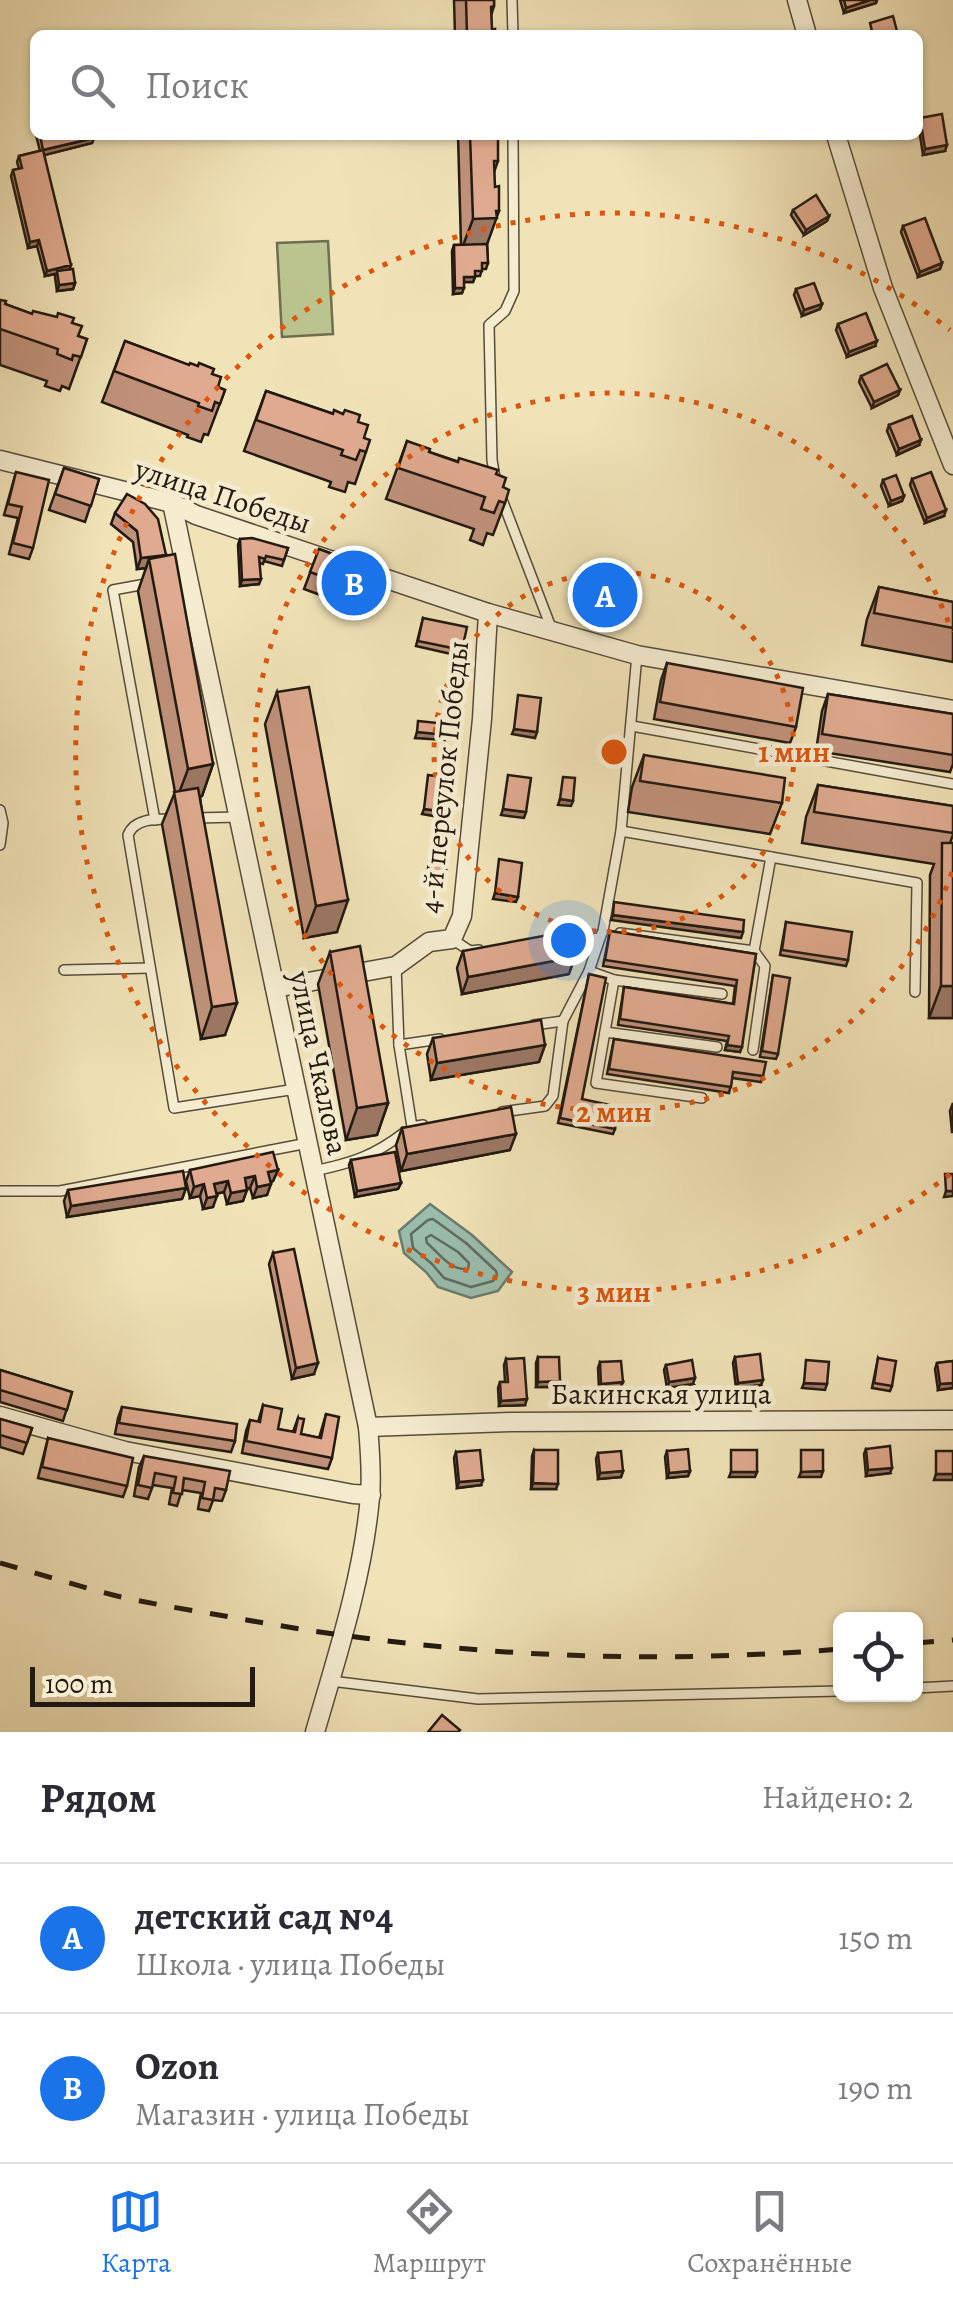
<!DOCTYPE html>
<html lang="ru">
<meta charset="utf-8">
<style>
:root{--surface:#fff;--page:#f2f2f3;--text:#2b2b33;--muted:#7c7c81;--line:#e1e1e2;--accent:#1a73e8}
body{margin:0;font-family:Alegreya,serif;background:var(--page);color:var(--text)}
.controls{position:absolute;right:30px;bottom:30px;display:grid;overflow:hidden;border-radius:15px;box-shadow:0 2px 8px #0004}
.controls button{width:90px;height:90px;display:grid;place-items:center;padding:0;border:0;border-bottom:2px solid var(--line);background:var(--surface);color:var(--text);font:50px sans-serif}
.scale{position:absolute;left:30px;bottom:25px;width:225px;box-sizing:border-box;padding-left:10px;border:5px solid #231a11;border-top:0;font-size:28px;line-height:35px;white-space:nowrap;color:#231a11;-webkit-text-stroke:8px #f6edd1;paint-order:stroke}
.you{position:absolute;left:568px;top:940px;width:35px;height:35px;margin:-25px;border:8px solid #fff;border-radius:50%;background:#1a73e8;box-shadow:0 0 0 15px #1a73e833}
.badge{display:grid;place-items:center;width:65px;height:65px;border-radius:50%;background:var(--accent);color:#fff;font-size:32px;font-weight:700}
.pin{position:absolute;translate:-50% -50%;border:5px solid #fff;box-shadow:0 2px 10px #0006}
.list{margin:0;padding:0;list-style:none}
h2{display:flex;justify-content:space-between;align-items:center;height:130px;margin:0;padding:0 40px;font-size:42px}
h2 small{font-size:32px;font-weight:400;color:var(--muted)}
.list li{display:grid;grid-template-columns:65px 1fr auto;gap:30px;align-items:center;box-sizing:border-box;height:150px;padding:0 40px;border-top:2px solid var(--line)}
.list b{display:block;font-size:38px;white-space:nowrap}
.list p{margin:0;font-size:32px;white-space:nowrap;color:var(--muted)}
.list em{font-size:32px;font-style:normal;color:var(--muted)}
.icon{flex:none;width:55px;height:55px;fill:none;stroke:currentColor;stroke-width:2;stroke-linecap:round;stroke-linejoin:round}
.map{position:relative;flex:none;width:953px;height:1732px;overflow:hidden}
.search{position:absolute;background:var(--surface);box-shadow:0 2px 8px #0004;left:30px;right:30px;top:30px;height:110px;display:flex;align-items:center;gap:25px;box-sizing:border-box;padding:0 35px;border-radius:15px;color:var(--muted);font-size:38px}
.sheet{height:430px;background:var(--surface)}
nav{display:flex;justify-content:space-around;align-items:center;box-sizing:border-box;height:140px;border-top:2px solid var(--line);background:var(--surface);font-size:28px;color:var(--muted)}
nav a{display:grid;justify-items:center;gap:5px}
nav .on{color:var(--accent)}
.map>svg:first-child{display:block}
.green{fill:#bbc38e;stroke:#6f6e50;stroke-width:2.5}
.water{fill:#9bbeae;stroke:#6b7c6f;stroke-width:2.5}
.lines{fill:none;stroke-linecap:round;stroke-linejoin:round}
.shore{stroke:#5f6c60;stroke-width:2.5}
.service-casing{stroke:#564c3b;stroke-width:12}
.minor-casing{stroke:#564c3b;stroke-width:21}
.service{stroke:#f6edd1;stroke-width:9}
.minor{stroke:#f6edd1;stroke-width:18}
.rail{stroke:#231a11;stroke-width:5;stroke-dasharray:18 18;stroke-linecap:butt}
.wall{fill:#c0927b;stroke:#231a11;stroke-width:2.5}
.shaded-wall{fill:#9c7764;stroke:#231a11;stroke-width:2.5}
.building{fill:#dfaa8f;stroke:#231a11;stroke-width:2.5}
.ring{fill:none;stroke:#de560c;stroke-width:5;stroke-dasharray:5 10}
.labels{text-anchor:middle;stroke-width:9;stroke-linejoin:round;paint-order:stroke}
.street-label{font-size:30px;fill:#231a11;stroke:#f6edd1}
.centre{fill:#de560c;stroke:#f6edd1;stroke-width:5}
.ring-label{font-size:30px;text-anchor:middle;font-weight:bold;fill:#de560c;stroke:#f6edd1;stroke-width:9;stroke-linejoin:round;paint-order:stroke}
</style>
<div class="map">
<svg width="953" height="1732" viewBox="0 0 953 1732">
<rect width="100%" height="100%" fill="#f1e3b8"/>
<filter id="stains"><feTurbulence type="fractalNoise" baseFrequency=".002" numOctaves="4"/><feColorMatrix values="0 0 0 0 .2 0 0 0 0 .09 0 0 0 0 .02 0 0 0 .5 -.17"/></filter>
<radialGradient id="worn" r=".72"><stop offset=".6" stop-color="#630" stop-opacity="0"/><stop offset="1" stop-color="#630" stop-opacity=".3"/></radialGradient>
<path class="green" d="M328 241 333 334 282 337 277 243Z"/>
<path class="water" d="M430 1204 472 1235 512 1272 498 1291 471 1298 438 1287 426 1272 404 1253 399 1231Z"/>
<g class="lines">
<g class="shore">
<path d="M433 1219 466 1243 496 1271 497 1275 493 1281 471 1287 444 1278 432 1264 413 1248 411 1234 428 1220Z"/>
<path d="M431 1235 458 1252 469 1263 468 1269C450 1271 440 1254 427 1243L426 1238Z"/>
</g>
<defs>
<g id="service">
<path d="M512 0 513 35"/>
<path d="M495 478 492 460 489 325 505 311 514 291 513 135"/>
<path d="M501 497 552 630"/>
<path d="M151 583 113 590 155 820"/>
<path d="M632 726 953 784"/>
<path d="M0 810 3 823 0 845"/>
<path d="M196 818 238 817"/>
<path d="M176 819C159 819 135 817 128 835L174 1108 296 1089"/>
<path d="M771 857 917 883 915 992"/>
<path d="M620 933 754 951 771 857 621 831"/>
<path d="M452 939 470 951 479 950"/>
<path d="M564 942 600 938 603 931 621 831 637 655"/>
<path d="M396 966 399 1045"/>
<path d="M64 970 150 968"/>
<path d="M589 971 614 980 722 994"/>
<path d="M614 980 596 1083 702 1098"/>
<path d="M534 1025 563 1021"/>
<path d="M605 1032 717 1047"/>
<path d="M753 1050 765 966 754 951"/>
<path d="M502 1112 545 1106 553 1096 563 1021 589 971 600 938"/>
<path d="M423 1125 412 1127 399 1045 440 1039"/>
<path d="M314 1171C352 1163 374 1156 405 1132"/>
<path d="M0 1191H60L308 1143"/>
<path d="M331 1681 478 1699 840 1691"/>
<path d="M916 1688 953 1686"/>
</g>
<g id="minor">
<path d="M797 0 807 35"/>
<path d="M836 135 883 288 953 465"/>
<path d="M0 460 172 503 196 515 488 613 637 655 953 710"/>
<path d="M172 503 368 1427C370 1450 372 1474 370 1497 363 1577 337 1656 315 1732"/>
<path d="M275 988 396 966 429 942 452 939 462 916 482 719 488 613"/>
<path d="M0 1416 125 1451 353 1494 371 1495"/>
<path d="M368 1427 510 1422 953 1420"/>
</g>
</defs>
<use href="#service" class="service-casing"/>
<use href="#minor" class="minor-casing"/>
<use href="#service" class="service"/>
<use href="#minor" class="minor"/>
<g class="rail">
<path d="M0 1563C39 1574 78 1586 117 1596 156 1605 197 1611 236 1618 436 1655 638 1666 840 1649"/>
<path d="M916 1643 953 1640"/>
</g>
</g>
<g class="wall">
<path d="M454 0H494V6L491 16 492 30 495 35H455Z"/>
<path d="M840 0H877L876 3 844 13Z"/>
<path d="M920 118 945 151 923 155 918 123Z"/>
<path d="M36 135H93L94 138 92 143 44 155 69 269 75 283 73 289 57 291 55 277 56 274 45 276 37 246 28 248 11 176 13 170 19 169 17 162 19 156 40 151Z"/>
<path d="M458 135H492L498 161 494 172 487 244 488 263 486 269H482L480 276H475L473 282H464L462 293 453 294 452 251 454 245H461Z"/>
<path d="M793 210 829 216 827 221 804 235 791 215Z"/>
<path d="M903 226 942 263 940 269 918 277 901 232Z"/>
<path d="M796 289 822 304 820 309 802 316 794 295Z"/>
<path d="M0 300 5 304 32 314 72 323 78 336 87 339 69 389 62 386 60 391 45 386 47 381 0 365Z"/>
<path d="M838 324 875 346 847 357 836 330Z"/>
<path d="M125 341 212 374 218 387 225 390 208 435 204 434 201 442 187 437 188 435 102 402Z"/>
<path d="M861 376 900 390 898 395 872 408 859 382Z"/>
<path d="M266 391 358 422 364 438 366 452 355 484 348 482 345 492 329 487 331 482 244 451Z"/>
<path d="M889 425 919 445 897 455 887 431Z"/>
<path d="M407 441 429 452 496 474 503 487 505 503 493 535 487 533 483 545 470 540 474 529 386 499Z"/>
<path d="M64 468 99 479 85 522 49 510Z"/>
<path d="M16 472 33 548 29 559 9 554 18 518 4 515Z"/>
<path d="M912 479 944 516 925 523 910 485Z"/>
<path d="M883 480 904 496 902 501 889 506 881 486Z"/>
<path d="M115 513 166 555 213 764 202 796H200L225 1035 201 1039 162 824 175 792 138 591 146 568 137 569 133 542 111 524Z"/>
<path d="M240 539 288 548 282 566 264 561 263 564 260 563 259 584 240 586 238 545Z"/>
<path d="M319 549 370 568 355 608 304 589Z"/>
<path d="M597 564 621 604 617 615 585 606Z"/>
<path d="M879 587 953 602V662L862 645 867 619Z"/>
<path d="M423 618 462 650 460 656 416 646Z"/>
<path d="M667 663 796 727 790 743 654 719 661 680Z"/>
<path d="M277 692 337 932 304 938 265 724Z"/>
<path d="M828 694 953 714V764L950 772 816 751 822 711Z"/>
<path d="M644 755 782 803 770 834 628 812 632 787Z"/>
<path d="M818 785 953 806V835L950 843H953V1018H929L930 875 934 864 802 843 806 817Z"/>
<path d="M786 922 848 960 846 966 780 955Z"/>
<path d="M610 931 756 954 740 1052 725 1050 727 1041 618 1025 624 987 733 1004 735 986 603 966Z"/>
<path d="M463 951 569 974 462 994 457 968Z"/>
<path d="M330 952 388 1103 377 1135 346 1140 318 984Z"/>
<path d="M589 974 582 1099 615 1129 613 1134 558 1123Z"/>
<path d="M773 975 778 1054 776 1059 760 1057Z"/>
<path d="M433 1038 545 1045 539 1062 431 1080 427 1054Z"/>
<path d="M614 1039 763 1076 761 1082 732 1078 729 1093 607 1074Z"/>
<path d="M953 1103V1132H952L950 1111Z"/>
<path d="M402 1128 510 1150 401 1171 396 1145Z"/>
<path d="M351 1160 401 1183 398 1189 355 1197 349 1165Z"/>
<path d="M190 1170H278L273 1181 270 1182 267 1195 253 1198 250 1188H247L243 1201 227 1204 224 1192 216 1194 213 1207 203 1209 200 1196 190 1198 186 1181Z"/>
<path d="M186 1188 182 1199 67 1217 64 1201 68 1190Z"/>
<path d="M273 1253 314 1374 292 1379 269 1264Z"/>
<path d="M538 1357 560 1381 558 1387H536V1363Z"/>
<path d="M735 1357 761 1385 736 1388 733 1363Z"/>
<path d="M878 1358 892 1386 890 1391 872 1388Z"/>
<path d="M506 1359 525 1405 499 1406 498 1388 500 1382H505L504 1365Z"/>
<path d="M953 1361V1388L938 1390 935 1369 937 1363Z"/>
<path d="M600 1362 623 1382 620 1388 599 1389 598 1368Z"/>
<path d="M666 1365 693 1384 667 1388 664 1370Z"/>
<path d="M0 1370 72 1392 63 1421 0 1402Z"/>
<path d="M263 1405 278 1429 293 1432 298 1418 301 1434 319 1438 326 1414 332 1458 328 1469 242 1453 246 1431 250 1420 258 1422Z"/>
<path d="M122 1407 235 1441 231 1452 115 1434 118 1418Z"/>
<path d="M0 1419 32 1428 23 1454 0 1447Z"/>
<path d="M48 1438 127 1486 123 1497 38 1478Z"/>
<path d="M866 1449 890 1473 866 1476 864 1454Z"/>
<path d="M534 1450 556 1489H531L532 1456Z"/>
<path d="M667 1451 690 1471 688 1476 667 1478 665 1457Z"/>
<path d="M456 1452 481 1485 457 1488 454 1458Z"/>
<path d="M598 1453 623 1471 621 1477 598 1479 596 1459Z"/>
<path d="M144 1456 226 1490 222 1501 213 1500 209 1511 198 1509 201 1493 182 1490 177 1506 169 1504 172 1488 153 1485 148 1499 134 1496 139 1467Z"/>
</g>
<g class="shaded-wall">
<path d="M870 0H877L876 3 844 13 846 8Z"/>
<path d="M94 138 92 143 41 156 43 150Z"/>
<path d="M947 145 945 151 923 155 925 149Z"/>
<path d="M496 211H499L485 250 461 251 473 219Z"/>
<path d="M829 216 827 221 804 235 806 230Z"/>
<path d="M39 240 37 246 28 248 30 242Z"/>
<path d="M942 263 940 269 918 277 920 272Z"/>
<path d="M71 265 69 271 45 276 47 271Z"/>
<path d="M464 277H475L473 282H462Z"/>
<path d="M75 283 73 289 57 291 59 285Z"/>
<path d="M455 288H464L462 293 453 294Z"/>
<path d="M822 304 820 309 802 316 804 310Z"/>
<path d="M877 341 875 346 847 357 849 352Z"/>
<path d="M900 390 898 395 872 408 874 402Z"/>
<path d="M921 440 919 445 897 455 899 449Z"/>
<path d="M904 496 902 501 889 506 891 501Z"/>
<path d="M946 510 944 516 925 523 927 518Z"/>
<path d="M166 555 162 566 149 559 146 568 137 569 141 558Z"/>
<path d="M261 579 259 584 240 586 242 580Z"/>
<path d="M514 729 537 732 535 738 512 734Z"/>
<path d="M417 732 447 735 445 740 415 738Z"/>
<path d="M213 764 202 796 176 801 188 769Z"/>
<path d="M560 799 573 801 571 806 558 805Z"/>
<path d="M424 809 447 812 445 818 422 814Z"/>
<path d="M503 809 526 812 524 818 501 815Z"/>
<path d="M427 881 445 883 443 888 425 886Z"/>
<path d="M495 893 518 897 516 902 493 899Z"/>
<path d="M348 900 337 932 304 938 316 906Z"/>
<path d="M613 915 743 932 741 938 611 920Z"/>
<path d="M575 957 569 974 462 994 468 977Z"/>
<path d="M941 986H953V1018H929Z"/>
<path d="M237 1003 225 1035 201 1039 212 1007Z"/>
<path d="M545 1045 539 1062 431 1080 437 1063Z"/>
<path d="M727 1045 742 1047 740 1052 725 1050Z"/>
<path d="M388 1103 377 1135 346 1140 357 1108Z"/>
<path d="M516 1134 510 1150 401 1171 407 1154Z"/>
<path d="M278 1170 273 1181 264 1184 268 1172Z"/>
<path d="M255 1176 250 1188 241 1190 245 1178Z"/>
<path d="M228 1181 224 1192 210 1195 214 1184Z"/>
<path d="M401 1183 398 1189 355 1197 357 1191Z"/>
<path d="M204 1184 200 1196 190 1198 194 1187Z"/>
<path d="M271 1184 267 1195 253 1198 257 1187Z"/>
<path d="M186 1188 182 1199 67 1217 71 1206Z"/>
<path d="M247 1190 243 1201 227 1204 231 1193Z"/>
<path d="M946 1191H953V1196L944 1197Z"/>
<path d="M217 1196 213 1207 203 1209 207 1198Z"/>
<path d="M318 1363 314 1374 292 1379 296 1368Z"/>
<path d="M695 1378 693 1384 667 1388 669 1382Z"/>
<path d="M763 1380 761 1385 736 1388 738 1383Z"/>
<path d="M560 1381 558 1387H536L538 1382Z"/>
<path d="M623 1382 620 1388 599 1389 601 1384Z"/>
<path d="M804 1383 827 1384 825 1390 802 1388Z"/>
<path d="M953 1383V1388L938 1390 940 1384Z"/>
<path d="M527 1399 525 1405 499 1406 501 1401Z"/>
<path d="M892 1468 890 1473 866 1476 868 1470Z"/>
<path d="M623 1471 621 1477 598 1479 600 1473Z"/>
<path d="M690 1471 688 1476 667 1478 669 1473Z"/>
<path d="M823 1471 821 1477H799L801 1472Z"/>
<path d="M731 1472H757L755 1477H729Z"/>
<path d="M936 1474H953V1480H934Z"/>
<path d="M483 1480 481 1485 457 1488 459 1482Z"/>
<path d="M533 1483 558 1484 556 1489H531Z"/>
</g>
<g class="building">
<path d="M466 0H494V6L491 7 492 30 495 29V35H467Z"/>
<path d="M844 0H870L846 8Z"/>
<path d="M893 16 898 35H873L870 23Z"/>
<path d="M336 33 361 34V35H336Z"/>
<path d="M942 114 947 145 925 149 920 118Z"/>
<path d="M40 135H93L94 138 43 150 71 265 47 271 39 240 30 242 13 170 22 168 19 156 43 150Z"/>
<path d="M470 135H492V138H498V161H494L495 187 499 186V211H496L497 218 473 219Z"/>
<path d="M816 195 829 216 806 230 793 210Z"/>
<path d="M925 218 942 263 920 272 903 226Z"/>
<path d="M487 244 488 263H482V271H475V277H464V288H455L454 245Z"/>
<path d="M73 269 75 283 59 285 57 271Z"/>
<path d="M814 283 822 304 804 310 796 289Z"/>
<path d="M0 300 6 301 5 304 32 314 33 311 57 317 58 313 74 318 72 323 82 326 78 336 87 339 81 357 73 355 72 360 57 354 58 349 0 329Z"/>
<path d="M866 313 877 341 849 352 838 324Z"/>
<path d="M125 341 189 365 190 363 198 366 199 363 214 369 212 374 221 377 218 387 225 390 220 404 215 402 212 411 198 406 199 403 114 371Z"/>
<path d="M887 364 900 390 874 402 861 376Z"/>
<path d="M266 391 333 414 334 410 343 414 345 410 360 415 358 422 368 425 364 438 370 440 366 452 360 450 356 460 341 455 343 450 256 420Z"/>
<path d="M912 416 921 440 899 449 889 425Z"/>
<path d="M407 441 430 449 429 452 458 462 459 458 498 470 496 474 506 478 503 487 509 490 505 503 499 501 494 513 481 509 485 497 398 468Z"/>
<path d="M64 468 99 479 91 506 55 494Z"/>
<path d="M16 472 49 480 33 548 13 543 22 507 8 504Z"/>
<path d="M931 472 946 510 927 518 912 479Z"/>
<path d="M896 475 904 496 891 501 883 480Z"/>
<path d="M127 494 145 504 158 519 166 555 141 558 137 531 115 513Z"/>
<path d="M252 538 288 548 284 560 266 556 265 559 259 557 261 579 242 580 240 539Z"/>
<path d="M319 549 370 568 361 591 310 572Z"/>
<path d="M175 554 213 764 188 769 149 559Z"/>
<path d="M597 564 629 573 621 604 589 595Z"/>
<path d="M879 587 953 602V628L874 613Z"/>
<path d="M423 618 467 627 462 650 418 641Z"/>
<path d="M667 663 803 688 796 727 660 702Z"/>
<path d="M309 687 348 900 316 906 277 692Z"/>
<path d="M828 694 953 714V755L822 734Z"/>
<path d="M518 695 541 698 537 732 514 729Z"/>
<path d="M418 721 448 724 447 735 417 732Z"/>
<path d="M644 755 785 778 782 803 640 781Z"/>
<path d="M428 775 451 778 447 812 424 809Z"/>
<path d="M508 775 531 778 526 812 503 809Z"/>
<path d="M563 777 575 778 573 801 560 799Z"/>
<path d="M818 785 953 806V833L814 812Z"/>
<path d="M198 788 237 1003 212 1007 174 792Z"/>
<path d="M942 843H953V986H941Z"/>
<path d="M429 859 447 860 445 883 427 881Z"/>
<path d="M499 859 522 863 518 897 495 893Z"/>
<path d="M614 902 744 920 743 932 613 915Z"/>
<path d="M786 922 852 932 848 960 782 950Z"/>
<path d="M570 931 575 957 468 977 463 951Z"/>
<path d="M610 931 756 954 742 1047 727 1045 729 1036 620 1019 624 987 734 1004 737 980 605 960Z"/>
<path d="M360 946 388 1103 357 1108 330 952Z"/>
<path d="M589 974 606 978 582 1099 619 1107 615 1129 560 1118Z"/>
<path d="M773 975 790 978 778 1054 762 1051Z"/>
<path d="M541 1020 545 1045 437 1063 433 1038Z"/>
<path d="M614 1039 766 1062 763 1076 733 1072 731 1087 609 1069Z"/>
<path d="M511 1107 516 1134 407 1154 402 1128Z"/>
<path d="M273 1152 278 1170 268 1172 271 1184 257 1187 255 1176 245 1178 247 1190 231 1193 228 1181 214 1184 217 1196 207 1198 204 1184 194 1187 190 1170Z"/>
<path d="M395 1152 401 1183 357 1191 351 1160Z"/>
<path d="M183 1171 186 1188 71 1206 68 1190Z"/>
<path d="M945 1174H953V1191H946Z"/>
<path d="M294 1249 318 1363 296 1368 273 1253Z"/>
<path d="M760 1354 763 1380 738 1383 735 1357Z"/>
<path d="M538 1357H559L560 1381 538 1382Z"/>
<path d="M524 1358 527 1399 501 1401 500 1382H508L506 1359Z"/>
<path d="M878 1358 896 1361 892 1386 874 1383Z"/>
<path d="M692 1360 695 1378 669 1382 666 1365Z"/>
<path d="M806 1360 829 1362 827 1384 804 1383Z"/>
<path d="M621 1361 623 1382 601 1384 600 1362Z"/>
<path d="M953 1361V1383L940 1384 937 1363Z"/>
<path d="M0 1370 72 1392 67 1410 0 1390Z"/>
<path d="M263 1405 282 1409 278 1429 295 1432 298 1418 304 1419 301 1434 321 1438 326 1414 339 1417 332 1458 246 1441 250 1420 260 1422Z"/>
<path d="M122 1407 237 1424 235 1441 119 1423Z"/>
<path d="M0 1419 32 1428 27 1443 0 1435Z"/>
<path d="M48 1438 133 1458 127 1486 42 1467Z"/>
<path d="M890 1446 892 1468 868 1470 866 1449Z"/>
<path d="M688 1449 690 1471 669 1473 667 1451Z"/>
<path d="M480 1450 483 1480 459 1482 456 1452Z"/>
<path d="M534 1450H558V1484L533 1483Z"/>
<rect x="731" y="1450" width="26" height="22"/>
<path d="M801 1450H823V1471L801 1472Z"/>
<path d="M621 1451 623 1471 600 1473 598 1453Z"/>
<rect x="936" y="1451" width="17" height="23"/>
<path d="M144 1456 230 1471 226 1490 215 1488 213 1500 202 1498 205 1482 184 1478 182 1494 173 1493 176 1477 155 1473 152 1488 138 1485Z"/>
<path d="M442 1715 460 1730 458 1732H428Z"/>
</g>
<g class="ring">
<circle cx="614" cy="752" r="180"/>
<path d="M952 872A359 359 0 1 1 952 632"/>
<path d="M950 1174A539 539 0 1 1 950 330"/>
</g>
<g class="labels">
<g class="street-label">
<text transform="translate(223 496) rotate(18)" y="10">улица Победы</text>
<text transform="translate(444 777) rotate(-84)" y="10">4-й переулок Победы</text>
<text transform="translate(319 1063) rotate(78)" y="10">улица Чкалова</text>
<text x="661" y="1404">Бакинская улица</text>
</g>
</g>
<circle cx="614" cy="752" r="15" class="centre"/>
<g class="ring-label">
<text x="794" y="762">1 мин</text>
<text x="614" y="1122">2 мин</text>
<text x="614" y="1302">3 мин</text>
</g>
<rect width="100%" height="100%" filter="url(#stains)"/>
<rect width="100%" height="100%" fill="url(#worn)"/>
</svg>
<div class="controls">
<button><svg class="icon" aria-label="locate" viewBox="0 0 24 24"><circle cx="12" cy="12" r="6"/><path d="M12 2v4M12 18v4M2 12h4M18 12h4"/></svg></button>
</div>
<div class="scale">100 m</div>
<div class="you"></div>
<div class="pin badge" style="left:605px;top:595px">A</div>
<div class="pin badge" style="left:354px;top:583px">B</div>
<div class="search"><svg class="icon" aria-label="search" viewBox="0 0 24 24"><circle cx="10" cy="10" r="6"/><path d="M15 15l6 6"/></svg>Поиск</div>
</div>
<section class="sheet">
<h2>Рядом<small>Найдено: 2</small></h2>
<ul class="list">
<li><span class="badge">A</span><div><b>детский сад №4</b><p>Школа · улица Победы</p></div><em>150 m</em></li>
<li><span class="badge">B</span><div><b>Ozon</b><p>Магазин · улица Победы</p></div><em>190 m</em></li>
</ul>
</section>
<nav>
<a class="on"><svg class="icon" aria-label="map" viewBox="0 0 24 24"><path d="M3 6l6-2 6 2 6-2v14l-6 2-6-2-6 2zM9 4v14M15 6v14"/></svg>Карта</a>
<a><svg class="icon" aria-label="directions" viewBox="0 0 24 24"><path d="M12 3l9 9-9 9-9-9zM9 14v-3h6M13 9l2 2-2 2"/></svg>Маршрут</a>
<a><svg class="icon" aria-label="saved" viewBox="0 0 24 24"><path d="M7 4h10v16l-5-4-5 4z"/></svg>Сохранённые</a>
</nav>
